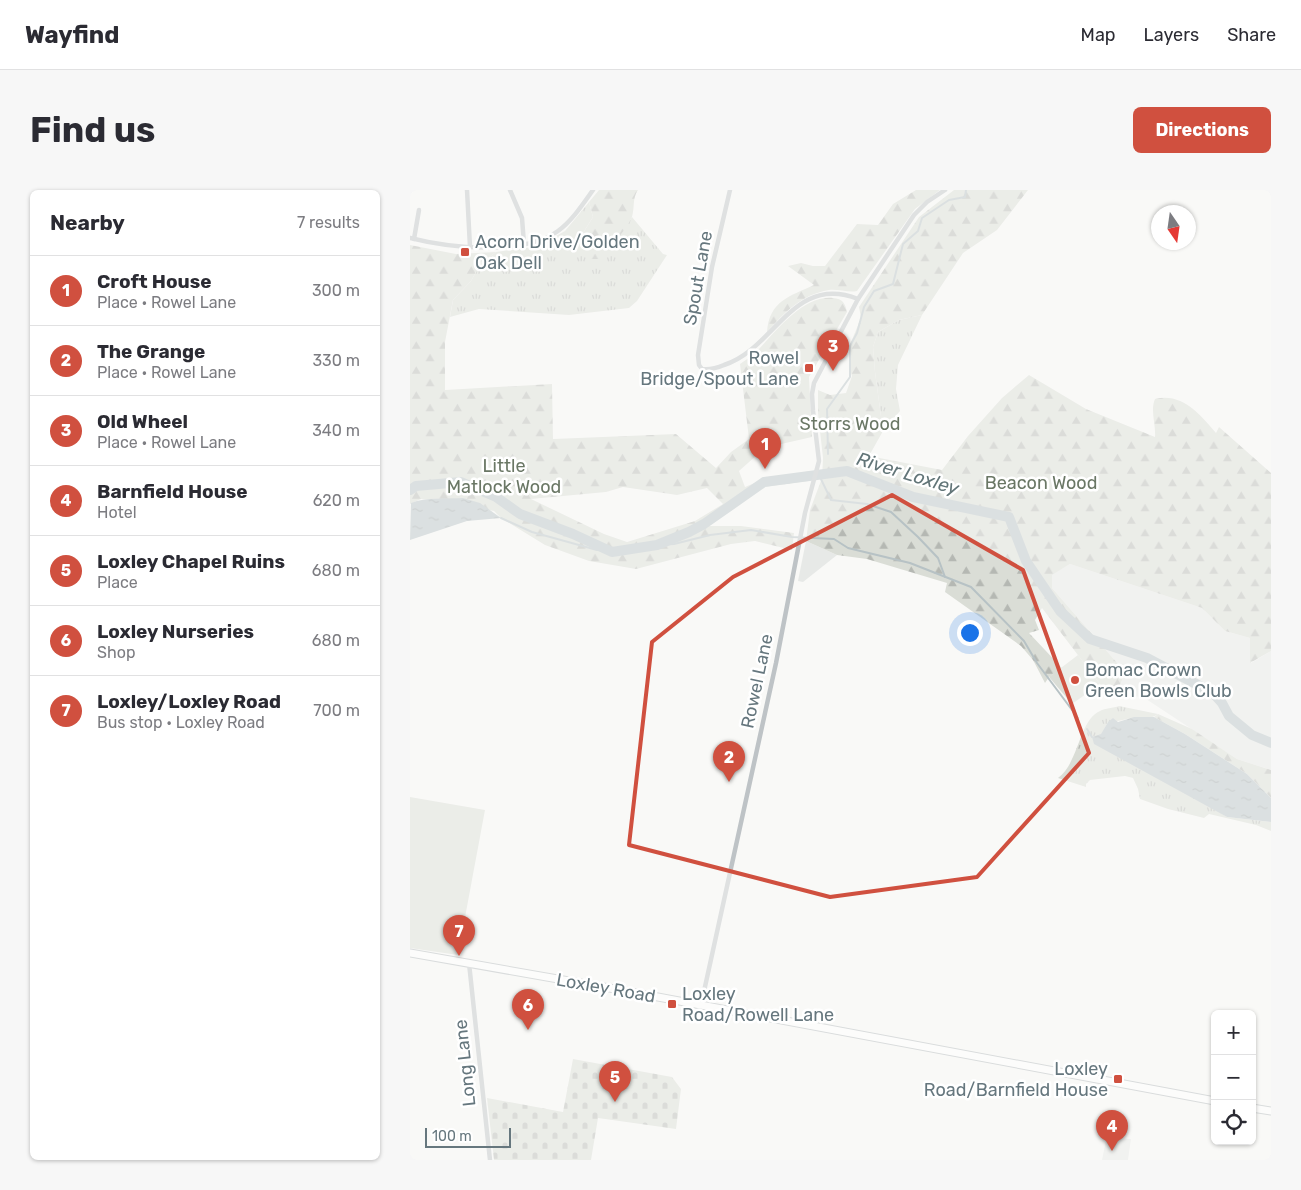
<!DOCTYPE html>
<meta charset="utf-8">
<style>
:root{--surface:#fff;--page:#f7f7f7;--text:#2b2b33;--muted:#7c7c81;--line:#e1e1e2;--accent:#d0503f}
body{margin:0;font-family:Rubik,sans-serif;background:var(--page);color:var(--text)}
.controls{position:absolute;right:15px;bottom:15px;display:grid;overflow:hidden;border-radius:8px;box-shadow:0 1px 4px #0004}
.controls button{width:45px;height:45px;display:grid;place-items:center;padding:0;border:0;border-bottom:1px solid var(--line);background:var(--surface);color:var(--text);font:25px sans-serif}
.compass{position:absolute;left:741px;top:15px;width:45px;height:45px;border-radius:50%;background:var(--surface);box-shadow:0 1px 4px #0004;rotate:167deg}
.scale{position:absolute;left:15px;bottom:12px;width:86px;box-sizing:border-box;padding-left:5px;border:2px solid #66777e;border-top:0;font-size:14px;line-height:18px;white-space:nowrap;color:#66777e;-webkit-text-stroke:4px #fff;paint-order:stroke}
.you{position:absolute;left:559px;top:442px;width:18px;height:18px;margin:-12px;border:4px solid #fff;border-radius:50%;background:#1a73e8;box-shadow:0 0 0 8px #1a73e833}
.badge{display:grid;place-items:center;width:32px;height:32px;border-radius:50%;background:var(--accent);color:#fff;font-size:16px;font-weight:700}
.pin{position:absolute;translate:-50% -41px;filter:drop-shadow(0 1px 2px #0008)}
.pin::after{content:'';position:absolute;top:26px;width:18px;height:15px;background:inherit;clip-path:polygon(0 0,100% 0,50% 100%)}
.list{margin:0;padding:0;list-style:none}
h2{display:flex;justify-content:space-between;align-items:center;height:65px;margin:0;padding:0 20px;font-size:21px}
h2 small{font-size:16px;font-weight:400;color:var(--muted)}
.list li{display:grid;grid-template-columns:32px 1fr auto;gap:15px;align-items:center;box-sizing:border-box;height:70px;padding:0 20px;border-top:1px solid var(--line)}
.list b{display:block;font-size:19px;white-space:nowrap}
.list p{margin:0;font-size:16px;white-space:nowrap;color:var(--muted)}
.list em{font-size:16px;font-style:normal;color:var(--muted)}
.icon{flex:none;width:28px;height:28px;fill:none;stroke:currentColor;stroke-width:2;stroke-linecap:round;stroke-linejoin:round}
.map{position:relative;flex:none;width:861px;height:970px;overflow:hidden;border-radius:8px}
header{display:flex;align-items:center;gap:30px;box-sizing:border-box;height:70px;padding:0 25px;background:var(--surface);border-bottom:1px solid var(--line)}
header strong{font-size:24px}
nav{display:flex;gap:28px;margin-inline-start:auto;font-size:18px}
.intro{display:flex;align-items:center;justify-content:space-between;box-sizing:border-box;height:120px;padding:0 30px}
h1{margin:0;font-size:35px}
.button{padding:12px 22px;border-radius:8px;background:var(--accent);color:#fff;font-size:18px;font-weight:700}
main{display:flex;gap:30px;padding:0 30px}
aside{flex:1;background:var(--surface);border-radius:8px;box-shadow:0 1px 4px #0004}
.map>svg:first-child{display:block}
.built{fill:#e7e9e7}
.grass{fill:url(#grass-tufts)}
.forest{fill:url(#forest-firs);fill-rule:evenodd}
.cemetery{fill:url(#cemetery-stones)}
.green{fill:#daddd6}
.water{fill:url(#water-ripples)}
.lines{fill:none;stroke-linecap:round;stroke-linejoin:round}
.stream{stroke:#b7c2c5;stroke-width:2}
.river{stroke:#b7c2c5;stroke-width:10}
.secondary-casing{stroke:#b3b9bc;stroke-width:9}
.street{stroke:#bec3c6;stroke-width:4.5}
.secondary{stroke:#fff;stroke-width:7}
.marked{fill:none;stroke:#d0503f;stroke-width:4;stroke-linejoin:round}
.poi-dot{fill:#d0503f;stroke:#fff;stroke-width:2}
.labels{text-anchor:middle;stroke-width:5;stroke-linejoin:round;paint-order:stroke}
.poi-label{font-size:18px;fill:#66777e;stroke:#fff;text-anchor:start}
.street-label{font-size:18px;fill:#66777e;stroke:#fff}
.park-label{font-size:18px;fill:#6a7765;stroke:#fff}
.water-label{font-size:19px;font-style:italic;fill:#627578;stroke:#fff}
</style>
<header>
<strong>Wayfind</strong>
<nav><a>Map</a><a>Layers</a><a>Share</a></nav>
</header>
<div class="intro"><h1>Find us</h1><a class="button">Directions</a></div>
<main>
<aside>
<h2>Nearby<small>7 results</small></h2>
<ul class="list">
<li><span class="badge">1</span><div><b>Croft House</b><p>Place · Rowel Lane</p></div><em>300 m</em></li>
<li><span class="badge">2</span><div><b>The Grange</b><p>Place · Rowel Lane</p></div><em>330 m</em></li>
<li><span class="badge">3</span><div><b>Old Wheel</b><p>Place · Rowel Lane</p></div><em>340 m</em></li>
<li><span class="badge">4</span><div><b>Barnfield House</b><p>Hotel</p></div><em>620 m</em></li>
<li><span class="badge">5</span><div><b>Loxley Chapel Ruins</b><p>Place</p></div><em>680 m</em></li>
<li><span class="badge">6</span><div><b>Loxley Nurseries</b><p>Shop</p></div><em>680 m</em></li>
<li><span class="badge">7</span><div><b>Loxley/Loxley Road</b><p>Bus stop · Loxley Road</p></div><em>700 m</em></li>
</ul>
</aside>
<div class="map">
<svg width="861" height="970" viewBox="0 0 861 970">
<defs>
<pattern id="grass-tufts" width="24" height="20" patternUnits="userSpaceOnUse" patternTransform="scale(1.25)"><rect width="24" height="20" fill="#daddd6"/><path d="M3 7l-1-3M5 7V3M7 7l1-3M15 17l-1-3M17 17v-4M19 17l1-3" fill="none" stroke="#b5b8b3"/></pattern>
<pattern id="forest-firs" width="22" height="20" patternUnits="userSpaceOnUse" patternTransform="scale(1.25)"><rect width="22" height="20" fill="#daddd6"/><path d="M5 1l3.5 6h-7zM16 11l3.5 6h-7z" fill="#b5b8b3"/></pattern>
<pattern id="cemetery-stones" width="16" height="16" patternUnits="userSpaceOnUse" patternTransform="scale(1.25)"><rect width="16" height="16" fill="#daddd6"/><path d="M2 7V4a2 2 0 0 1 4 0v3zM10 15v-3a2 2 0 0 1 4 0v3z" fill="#b5b8b3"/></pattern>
<pattern id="water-ripples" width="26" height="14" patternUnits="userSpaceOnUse" patternTransform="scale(1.25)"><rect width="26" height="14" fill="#b7c2c5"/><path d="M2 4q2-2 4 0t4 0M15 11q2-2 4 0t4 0" fill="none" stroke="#99a2a5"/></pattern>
</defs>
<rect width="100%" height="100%" fill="#f9f9f7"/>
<g class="built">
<path d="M396 351 427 365 393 392 388 391Z"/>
<path d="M660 374 792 418 815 441 840 448 841 473 861 461V580L827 569 736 509 708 501 715 482 642 398 641 385Z"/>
<path d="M697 945H701L705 948 721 949 718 970H692Z"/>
</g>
<g class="grass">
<path d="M179 12 183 27 168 51 202 56 222 27 253 64 257 65 227 111 219 118 159 125 69 119 40 127 43 110 61 91 71 73 86 62 123 57 137 51 155 41Z"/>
<path d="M512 125 488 175 486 199 490 221 473 241 465 182 463 157 468 142 489 130Z"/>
<path d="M709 516 748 524C741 530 732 526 723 528 714 529 708 532 698 532L691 545 817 627 861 632V641L846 635 799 624 794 628 758 619 730 609 728 599 723 588 715 586 680 590 676 594V597L648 588C669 573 669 530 690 521 695 518 703 518 709 516Z"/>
</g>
<g class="forest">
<path d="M189 0H228C222 9 225 17 222 27 217 39 199 59 190 69H178L168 51 183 27 179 12Z"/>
<path d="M506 0H530L505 19 447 101C439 103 428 99 419 100 391 105 375 122 357 142 359 111 380 106 404 95L378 76 391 73 403 76H415L447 34 468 35 483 14Z"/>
<path d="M544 0H618L587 40 553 63 512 125 489 130 468 142 463 157 465 182 473 241 459 266 532 280 558 246 592 208 619 185 676 219 745 247C746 235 740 220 745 209 772 202 791 225 806 243L809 237 861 283V461L840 473V448L815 441 792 418 660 374 642 385V398L715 482 708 501H691L690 494 632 418 625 430 629 440 619 443 652 478 639 487 635 493 623 470 611 456 535 402 537 393 457 369 427 365 396 351 400 320 412 288 413 268 408 223V200L420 205 436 203 442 186 439 177V157L451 128 449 117 509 27Z"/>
<path d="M0 55 46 64 86 62 71 73 61 91 43 110 35 152V200L142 194 143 249 266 244 306 278 321 262 339 249 330 174C335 170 341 167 346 162 365 143 392 105 423 108 433 109 435 113 437 122L399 187 402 247 367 255 347 265 329 281 335 297 347 292 400 281 398 291 354 297 299 336H331L384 343 382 360 345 351 321 354 226 379 179 371 135 355 91 328 84 321 25 310 11 309 0 314ZM213 297 267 305 297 298 313 314 285 331 217 352 194 344 121 309 196 302Z"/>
<path d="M748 524 782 539 827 569 861 580V608L837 584 775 544 744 527Z"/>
</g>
<path class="cemetery" d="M163 869 262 887 271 899 266 939 188 928 181 970H84L77 908 153 922Z"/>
<g class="green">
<path d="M668 465 690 494 662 514 639 487Z"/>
<path d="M0 607 75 620 48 765 0 758Z"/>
</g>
<g class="water">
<path d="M53 308 70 313 91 328 57 331 0 350 1 313C16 307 36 309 53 308Z"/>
<path d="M724 527H744L775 544 837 584 861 608V632L817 627 684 554 682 547 691 544 698 532 703 528 708 532Z"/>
</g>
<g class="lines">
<g class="stream">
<path d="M418 264 417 219 440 187V156L447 143 454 117 464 101 483 94 493 54 508 41 512 28 539 10 555 7 556 0"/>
<path d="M409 285 421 310 457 314 481 322 508 347 528 368 535 387"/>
<path d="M91 328 122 342 187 360 192 358"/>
<path d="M247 355 264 354 300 345 341 340 382 347 424 349 438 358 500 373 561 397 614 451 627 473 668 528"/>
<path d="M677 539 682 547"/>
</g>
<path class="river" d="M0 300 6 296 51 292 86 307 110 324 163 344 202 362 247 355 279 342 294 334 354 292 437 281 503 307 599 327 616 371 650 421 680 449 737 468 803 503 812 513 819 526 842 545 861 553"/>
<defs>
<g id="secondary">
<path d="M0 763 205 799 805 911"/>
<path d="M842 918 861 921"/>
</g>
</defs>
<use href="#secondary" class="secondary-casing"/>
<g class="street">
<path d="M57 0 60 57"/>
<path d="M100 0 112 28 114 54"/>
<path d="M320 0 302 77 288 165 289 175 292 179C300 180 307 178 314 175 365 159 383 83 448 109"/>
<path d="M0 48C39 58 113 66 148 41 162 31 173 14 183 0"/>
<path d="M4 49 9 20"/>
<path d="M59 773 80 970"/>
<path d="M291 815 366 473 395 323 409 271 403 221 402 204 404 193 448 109 504 25 517 12 535 0"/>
</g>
<use href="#secondary" class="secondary"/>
</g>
<path d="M0 0H861V970H0ZM482 305 613 380 679 563 567 687 420 707 219 655 242 452 323 387Z" fill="#f9f9f7" fill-opacity=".55" fill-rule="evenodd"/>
<path class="marked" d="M482 305 613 380 679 563 567 687 420 707 219 655 242 452 323 387Z"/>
<g class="poi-dot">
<rect x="50" y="57" width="10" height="10" rx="2.5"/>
<rect x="394" y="173" width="10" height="10" rx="2.5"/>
<circle cx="665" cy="490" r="5"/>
<rect x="257" y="809" width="10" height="10" rx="2.5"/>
<rect x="703" y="884" width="10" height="10" rx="2.5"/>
</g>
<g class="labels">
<g class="poi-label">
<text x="65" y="58">Acorn Drive/Golden<tspan x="65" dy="21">Oak Dell</tspan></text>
<text x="389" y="174" text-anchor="end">Rowel<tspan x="389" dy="21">Bridge/Spout Lane</tspan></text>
<text x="675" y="486">Bomac Crown<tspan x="675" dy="21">Green Bowls Club</tspan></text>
<text x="272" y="810">Loxley<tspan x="272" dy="21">Road/Rowell Lane</tspan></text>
<text x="698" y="885" text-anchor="end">Loxley<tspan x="698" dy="21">Road/Barnfield House</tspan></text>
</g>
<g class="street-label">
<text transform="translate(288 88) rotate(-80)" y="6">Spout Lane</text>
<text transform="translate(347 491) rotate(-78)" y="6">Rowel Lane</text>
<text transform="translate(196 798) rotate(10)" y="6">Loxley Road</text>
<text transform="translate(55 873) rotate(-96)" y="6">Long Lane</text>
</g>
<g class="park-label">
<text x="440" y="240">Storrs Wood</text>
<text x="94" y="282">Little<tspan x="94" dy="21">Matlock Wood</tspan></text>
<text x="631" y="299">Beacon Wood</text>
</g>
<g class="water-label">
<text transform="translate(498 283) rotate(17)" y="7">River Loxley</text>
</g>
</g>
</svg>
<div class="controls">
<button>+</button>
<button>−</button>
<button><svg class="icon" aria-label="locate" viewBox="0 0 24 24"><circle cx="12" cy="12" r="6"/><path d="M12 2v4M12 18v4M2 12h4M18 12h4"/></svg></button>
</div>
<svg class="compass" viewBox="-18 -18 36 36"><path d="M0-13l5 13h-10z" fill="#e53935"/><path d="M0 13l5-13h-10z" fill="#7c7c81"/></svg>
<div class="scale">100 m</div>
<div class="you"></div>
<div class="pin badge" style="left:355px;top:279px">1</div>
<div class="pin badge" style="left:319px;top:592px">2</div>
<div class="pin badge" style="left:423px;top:181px">3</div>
<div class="pin badge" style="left:702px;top:961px">4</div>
<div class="pin badge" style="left:205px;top:912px">5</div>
<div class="pin badge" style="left:118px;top:840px">6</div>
<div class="pin badge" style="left:49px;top:766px">7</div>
</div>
</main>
